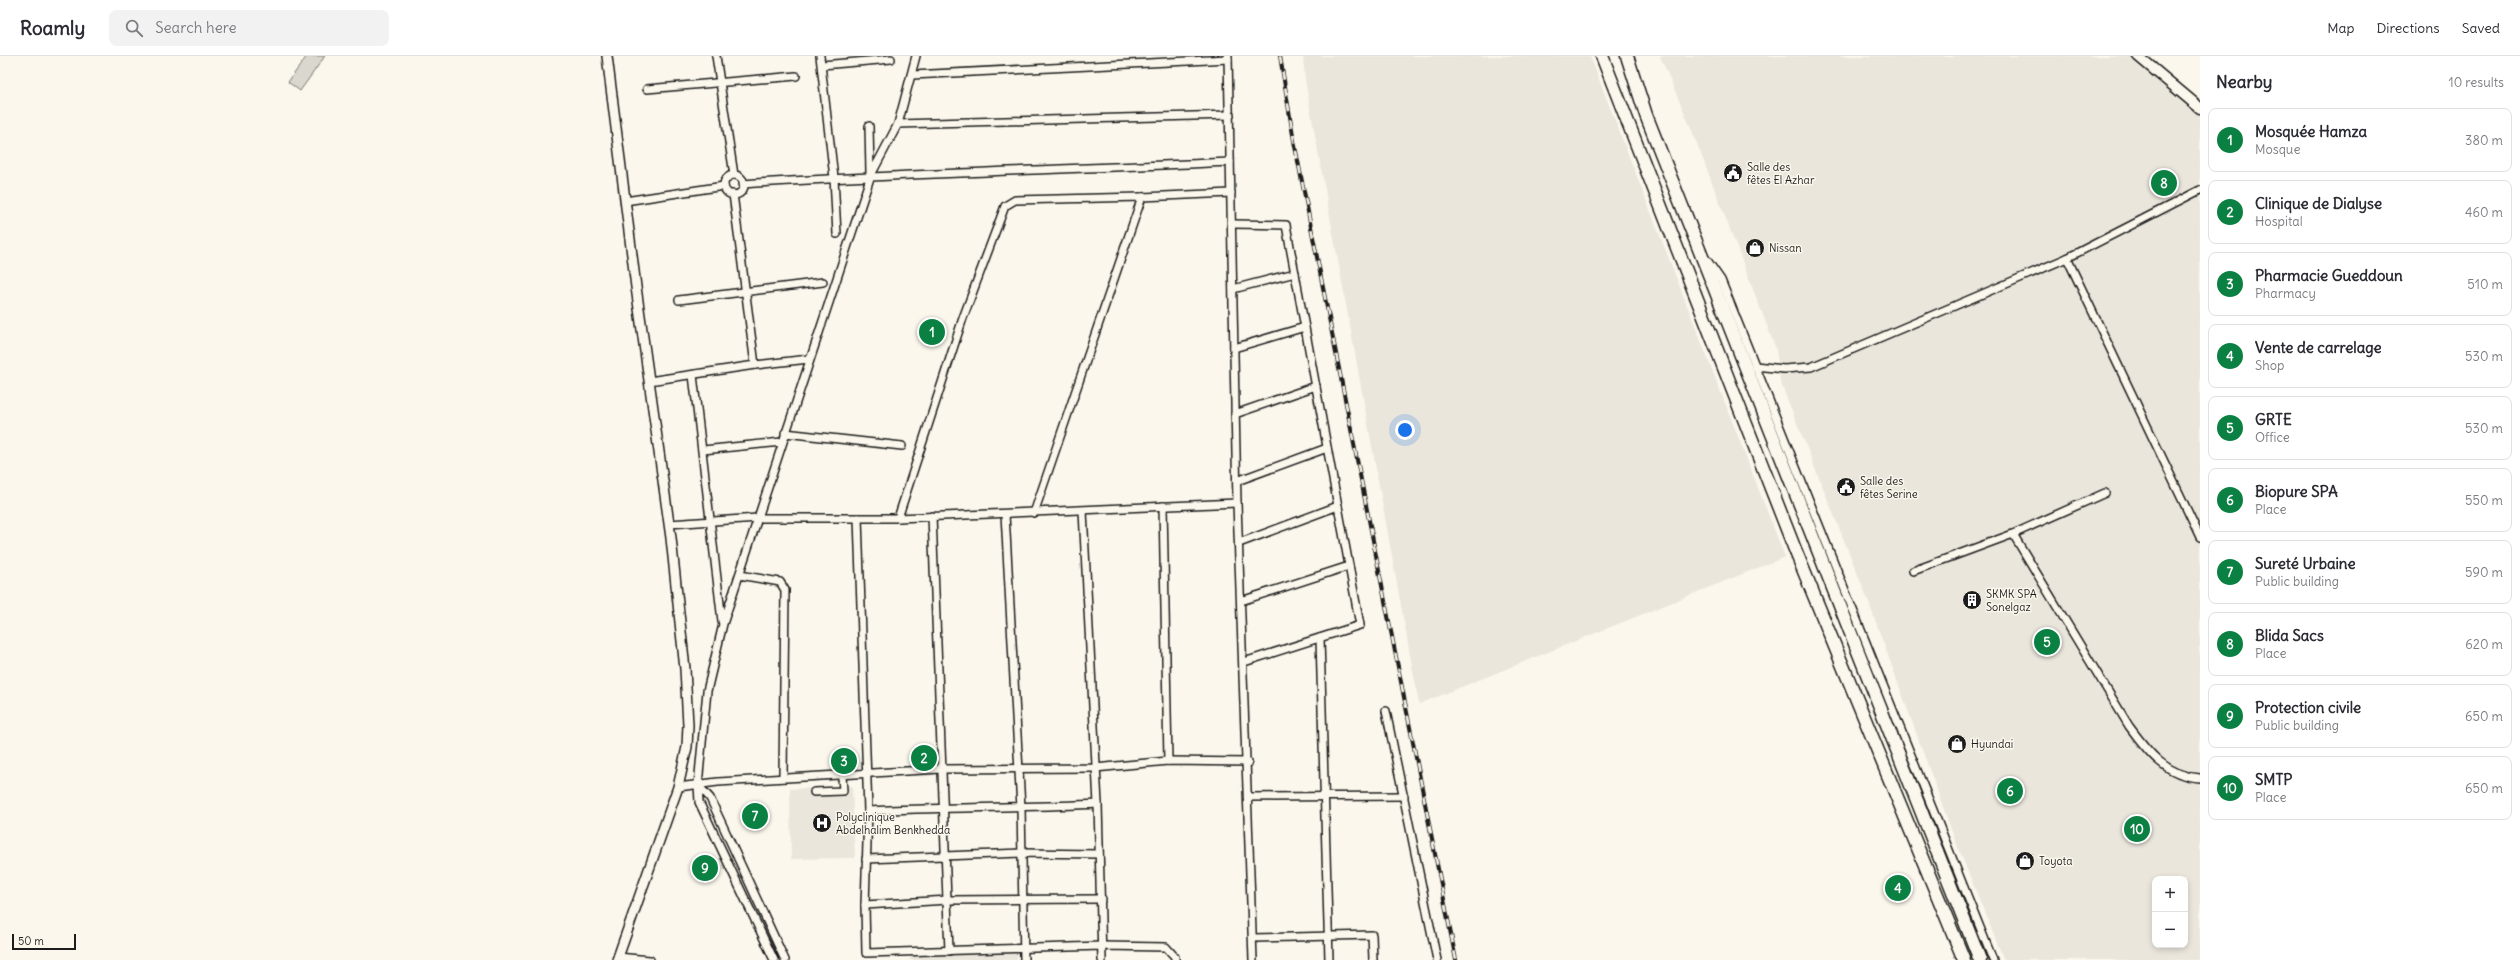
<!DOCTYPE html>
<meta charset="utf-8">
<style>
:root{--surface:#fff;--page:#f2f2f3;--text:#2b2b33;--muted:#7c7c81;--line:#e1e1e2;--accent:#0b8043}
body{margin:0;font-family:Delius,sans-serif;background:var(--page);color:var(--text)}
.controls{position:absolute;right:12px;bottom:12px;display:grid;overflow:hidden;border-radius:8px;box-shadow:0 2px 6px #0003}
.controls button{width:36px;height:36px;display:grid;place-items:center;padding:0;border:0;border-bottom:1px solid var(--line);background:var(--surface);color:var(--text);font:20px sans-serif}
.scale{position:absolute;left:12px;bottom:10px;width:64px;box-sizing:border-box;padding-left:4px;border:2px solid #1c1c1c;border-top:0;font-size:11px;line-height:14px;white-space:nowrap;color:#1c1c1c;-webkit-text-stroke:3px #fbf7ec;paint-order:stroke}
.you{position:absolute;left:1405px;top:374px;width:14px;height:14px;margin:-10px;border:3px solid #fff;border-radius:50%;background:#1a73e8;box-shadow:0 0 0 6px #1a73e833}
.badge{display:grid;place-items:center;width:26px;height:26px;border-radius:50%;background:var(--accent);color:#fff;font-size:13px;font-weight:700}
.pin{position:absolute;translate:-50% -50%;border:2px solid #fff;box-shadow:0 1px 4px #0006}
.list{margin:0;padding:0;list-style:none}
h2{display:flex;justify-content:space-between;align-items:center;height:52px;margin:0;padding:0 16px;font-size:17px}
h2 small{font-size:13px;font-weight:400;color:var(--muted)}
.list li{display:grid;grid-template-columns:26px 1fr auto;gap:12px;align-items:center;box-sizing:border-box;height:64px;margin:0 8px 8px;padding:0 8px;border:1px solid var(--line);border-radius:8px}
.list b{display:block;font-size:15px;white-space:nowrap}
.list p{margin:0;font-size:13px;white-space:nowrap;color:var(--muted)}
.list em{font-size:13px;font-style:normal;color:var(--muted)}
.icon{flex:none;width:22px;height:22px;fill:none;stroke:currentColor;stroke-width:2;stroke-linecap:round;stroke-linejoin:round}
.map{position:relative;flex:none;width:2200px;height:904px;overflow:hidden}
header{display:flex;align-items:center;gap:24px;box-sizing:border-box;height:56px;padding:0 20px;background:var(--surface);border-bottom:1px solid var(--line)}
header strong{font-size:19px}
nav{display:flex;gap:22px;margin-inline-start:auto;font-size:14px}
.search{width:280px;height:36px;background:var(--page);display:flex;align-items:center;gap:10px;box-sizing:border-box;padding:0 14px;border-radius:8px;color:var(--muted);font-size:15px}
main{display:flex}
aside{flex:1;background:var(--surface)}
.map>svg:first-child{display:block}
.built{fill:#eae6dc;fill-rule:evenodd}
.green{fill:#dad7ce;stroke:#7b7a75}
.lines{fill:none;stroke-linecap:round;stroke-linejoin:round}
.minor-casing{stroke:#1c1c1c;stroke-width:10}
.tertiary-casing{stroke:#1c1c1c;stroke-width:12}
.secondary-casing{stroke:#1c1c1c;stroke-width:13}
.trunk-casing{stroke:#1c1c1c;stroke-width:15}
.minor{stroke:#fbf7ec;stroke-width:7}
.tertiary{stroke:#fbf7ec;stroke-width:9}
.secondary{stroke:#fbf7ec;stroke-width:10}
.trunk{stroke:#fbf7ec;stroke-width:12}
.rail-casing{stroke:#1c1c1c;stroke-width:4}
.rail{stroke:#fbf7ec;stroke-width:2.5;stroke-dasharray:8;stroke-linecap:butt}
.labels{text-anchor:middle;stroke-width:3;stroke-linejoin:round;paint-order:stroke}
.poi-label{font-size:11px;fill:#1c1c1c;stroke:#fbf7ec;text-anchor:start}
</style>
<header>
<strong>Roamly</strong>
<div class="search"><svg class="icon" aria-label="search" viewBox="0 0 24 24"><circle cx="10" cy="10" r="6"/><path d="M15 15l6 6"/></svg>Search here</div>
<nav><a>Map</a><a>Directions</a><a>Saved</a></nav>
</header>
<main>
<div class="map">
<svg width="2200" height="904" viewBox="0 0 2200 904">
<rect width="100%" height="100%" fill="#fbf7ec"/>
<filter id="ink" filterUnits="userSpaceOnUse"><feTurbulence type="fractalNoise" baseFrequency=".025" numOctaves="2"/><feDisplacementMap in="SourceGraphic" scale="8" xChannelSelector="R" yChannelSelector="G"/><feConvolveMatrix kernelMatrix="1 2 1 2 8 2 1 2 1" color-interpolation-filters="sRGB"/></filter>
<g filter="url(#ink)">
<g class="built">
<path d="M1303 0H1590L1785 501 1419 648 1305 24Z"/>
<path d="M1660 0H2130L2200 58V904H2004L1955 784 1866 539 1780 325 1776 293 1691 72ZM2155 823H2185V889H2155Z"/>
<path d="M852 730 855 802 791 803 790 733Z"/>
<path d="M1017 896V904H903H910V897Z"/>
</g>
<path class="green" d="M307 0H325L300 35 288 26Z"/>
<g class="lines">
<defs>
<g id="minor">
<path d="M716 0 734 119"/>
<path d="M820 0 834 122 837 178"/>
<path d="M1228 0 1237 447 1253 904"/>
<path d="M822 9 891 3"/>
<path d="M912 19 1228 3"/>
<path d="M647 33 796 20"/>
<path d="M898 68 1230 59"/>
<path d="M869 70 870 117"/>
<circle cx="734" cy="129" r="10"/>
<path d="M743 128C905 117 1068 114 1230 106"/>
<path d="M1142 141 1231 137"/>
<path d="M625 145 724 130"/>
<path d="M1233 168 1286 169 1360 569 1244 606"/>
<path d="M2067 202 2200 481"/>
<path d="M1707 204 1721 224 1993 904"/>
<path d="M1233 233 1295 217"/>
<path d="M679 244 823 226"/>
<path d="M1234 292 1305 271"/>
<path d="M755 309 809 303"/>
<path d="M1755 310 1784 313 1811 311 2067 202 2200 134"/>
<path d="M693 319 722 565"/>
<path d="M649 325 755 309 733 138"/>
<path d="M1235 358 1316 330"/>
<path d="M785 377 902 390"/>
<path d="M703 394 782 386"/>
<path d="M1237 425 1327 392"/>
<path d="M1163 450 1168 705"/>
<path d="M1083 455 1098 748 1102 904"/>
<path d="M1005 458 1021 752 1024 904"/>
<path d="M932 460 949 895"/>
<path d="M858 462 868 755 865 849 866 897 1102 890 1166 891 1175 901V904"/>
<path d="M898 462 963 262 1005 150 1015 144 1142 141 1034 457"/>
<path d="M669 468 758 462H898L1237 447"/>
<path d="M2013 478 2129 670C2148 696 2166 720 2200 722"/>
<path d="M1239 487 1338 450"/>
<path d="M1913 515 2013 478 2105 437"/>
<path d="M740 519 780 526 785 534 783 721"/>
<path d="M1241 545 1349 510"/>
<path d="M1320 582 1329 904"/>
<path d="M1386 655 1437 904"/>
<path d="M698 729 707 635 723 568 871 119 898 68 916 0"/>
<path d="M678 731 718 726 941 713 1095 712 1168 705 1248 706"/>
<path d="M814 736 843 735 842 720"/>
<path d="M1249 741 1404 740"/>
<path d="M868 755C945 751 1021 752 1098 748"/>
<path d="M866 803 1022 797 1099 798"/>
<path d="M865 849 948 844 1102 843"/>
<path d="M1253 882 1372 879 1373 904"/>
<path d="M618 901 650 904"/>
<path d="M774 904 699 746 698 729 710 742 785 904"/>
</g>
<path id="tertiary" d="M607 0 636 231 671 482 685 613 688 669 687 691 678 731 617 904"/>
<path id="secondary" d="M2138 0 2200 52"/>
<g id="trunk">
<path d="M1602 0 1794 491 1964 904"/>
<path d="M1627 0 1646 59 1980 904"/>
</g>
</defs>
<use href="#minor" class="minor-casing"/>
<use href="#tertiary" class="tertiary-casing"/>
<use href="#secondary" class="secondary-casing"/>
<use href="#trunk" class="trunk-casing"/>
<use href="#minor" class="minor"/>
<use href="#tertiary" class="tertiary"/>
<use href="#secondary" class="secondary"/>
<use href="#trunk" class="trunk"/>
<defs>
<path id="rail" d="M1280 0 1294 85 1456 904"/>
</defs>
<use href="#rail" class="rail-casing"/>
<use href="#rail" class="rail"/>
</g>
</g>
<defs>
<symbol id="civic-disc" viewBox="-11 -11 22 22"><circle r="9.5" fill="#1c1c1c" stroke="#fbf7ec"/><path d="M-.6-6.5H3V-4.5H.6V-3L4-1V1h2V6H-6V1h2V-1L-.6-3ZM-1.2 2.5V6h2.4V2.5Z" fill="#fff"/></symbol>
<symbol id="shop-disc" viewBox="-11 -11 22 22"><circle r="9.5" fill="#1c1c1c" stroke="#fbf7ec"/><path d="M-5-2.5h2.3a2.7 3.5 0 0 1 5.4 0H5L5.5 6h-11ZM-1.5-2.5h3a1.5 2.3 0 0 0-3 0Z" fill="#fff"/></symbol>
<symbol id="building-disc" viewBox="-11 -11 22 22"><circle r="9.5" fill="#1c1c1c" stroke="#fbf7ec"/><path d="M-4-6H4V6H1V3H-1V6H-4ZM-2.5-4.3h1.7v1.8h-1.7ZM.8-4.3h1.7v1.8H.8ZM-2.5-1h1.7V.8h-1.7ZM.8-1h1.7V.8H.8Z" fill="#fff"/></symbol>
<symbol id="hospital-disc" viewBox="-11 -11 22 22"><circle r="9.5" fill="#1c1c1c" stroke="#fbf7ec"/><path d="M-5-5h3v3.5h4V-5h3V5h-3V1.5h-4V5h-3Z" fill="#fff"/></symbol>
</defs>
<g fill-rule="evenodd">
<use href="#civic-disc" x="1722" y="106" width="22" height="22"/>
<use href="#shop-disc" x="1744" y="181" width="22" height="22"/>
<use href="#civic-disc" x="1835" y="420" width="22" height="22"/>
<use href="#building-disc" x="1961" y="533" width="22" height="22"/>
<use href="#shop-disc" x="1946" y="677" width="22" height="22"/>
<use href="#hospital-disc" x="811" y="756" width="22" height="22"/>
<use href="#shop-disc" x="2014" y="794" width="22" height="22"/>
</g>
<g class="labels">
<g class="poi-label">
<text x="1747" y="115">Salle des<tspan x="1747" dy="13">fêtes El Azhar</tspan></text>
<text x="1769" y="196">Nissan</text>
<text x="1860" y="429">Salle des<tspan x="1860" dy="13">fêtes Serine</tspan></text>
<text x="1986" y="542">SKMK SPA<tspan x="1986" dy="13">Sonelgaz</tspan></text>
<text x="1971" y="692">Hyundai</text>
<text x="836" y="765">Polyclinique<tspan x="836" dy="13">Abdelhalim Benkhedda</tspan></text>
<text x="2039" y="809">Toyota</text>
</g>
</g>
</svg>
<div class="controls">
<button>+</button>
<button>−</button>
</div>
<div class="scale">50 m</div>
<div class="you"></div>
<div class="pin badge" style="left:932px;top:276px">1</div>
<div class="pin badge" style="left:924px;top:702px">2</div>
<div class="pin badge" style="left:844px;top:705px">3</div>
<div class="pin badge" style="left:1898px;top:832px">4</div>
<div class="pin badge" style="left:2047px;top:586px">5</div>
<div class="pin badge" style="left:2010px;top:735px">6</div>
<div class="pin badge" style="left:755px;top:760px">7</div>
<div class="pin badge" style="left:2164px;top:127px">8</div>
<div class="pin badge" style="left:705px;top:812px">9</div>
<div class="pin badge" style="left:2137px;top:773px">10</div>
</div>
<aside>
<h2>Nearby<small>10 results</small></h2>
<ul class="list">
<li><span class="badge">1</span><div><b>Mosquée Hamza</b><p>Mosque</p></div><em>380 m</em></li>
<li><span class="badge">2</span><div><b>Clinique de Dialyse</b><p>Hospital</p></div><em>460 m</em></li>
<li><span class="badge">3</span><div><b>Pharmacie Gueddoun</b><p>Pharmacy</p></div><em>510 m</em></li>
<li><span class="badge">4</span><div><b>Vente de carrelage</b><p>Shop</p></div><em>530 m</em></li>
<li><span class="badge">5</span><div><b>GRTE</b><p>Office</p></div><em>530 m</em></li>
<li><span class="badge">6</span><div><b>Biopure SPA</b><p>Place</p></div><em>550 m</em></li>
<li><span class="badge">7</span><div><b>Sureté Urbaine</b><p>Public building</p></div><em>590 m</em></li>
<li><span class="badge">8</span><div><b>Blida Sacs</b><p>Place</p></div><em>620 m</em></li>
<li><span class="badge">9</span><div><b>Protection civile</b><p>Public building</p></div><em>650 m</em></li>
<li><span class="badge">10</span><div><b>SMTP</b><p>Place</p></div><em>650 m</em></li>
</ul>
</aside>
</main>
